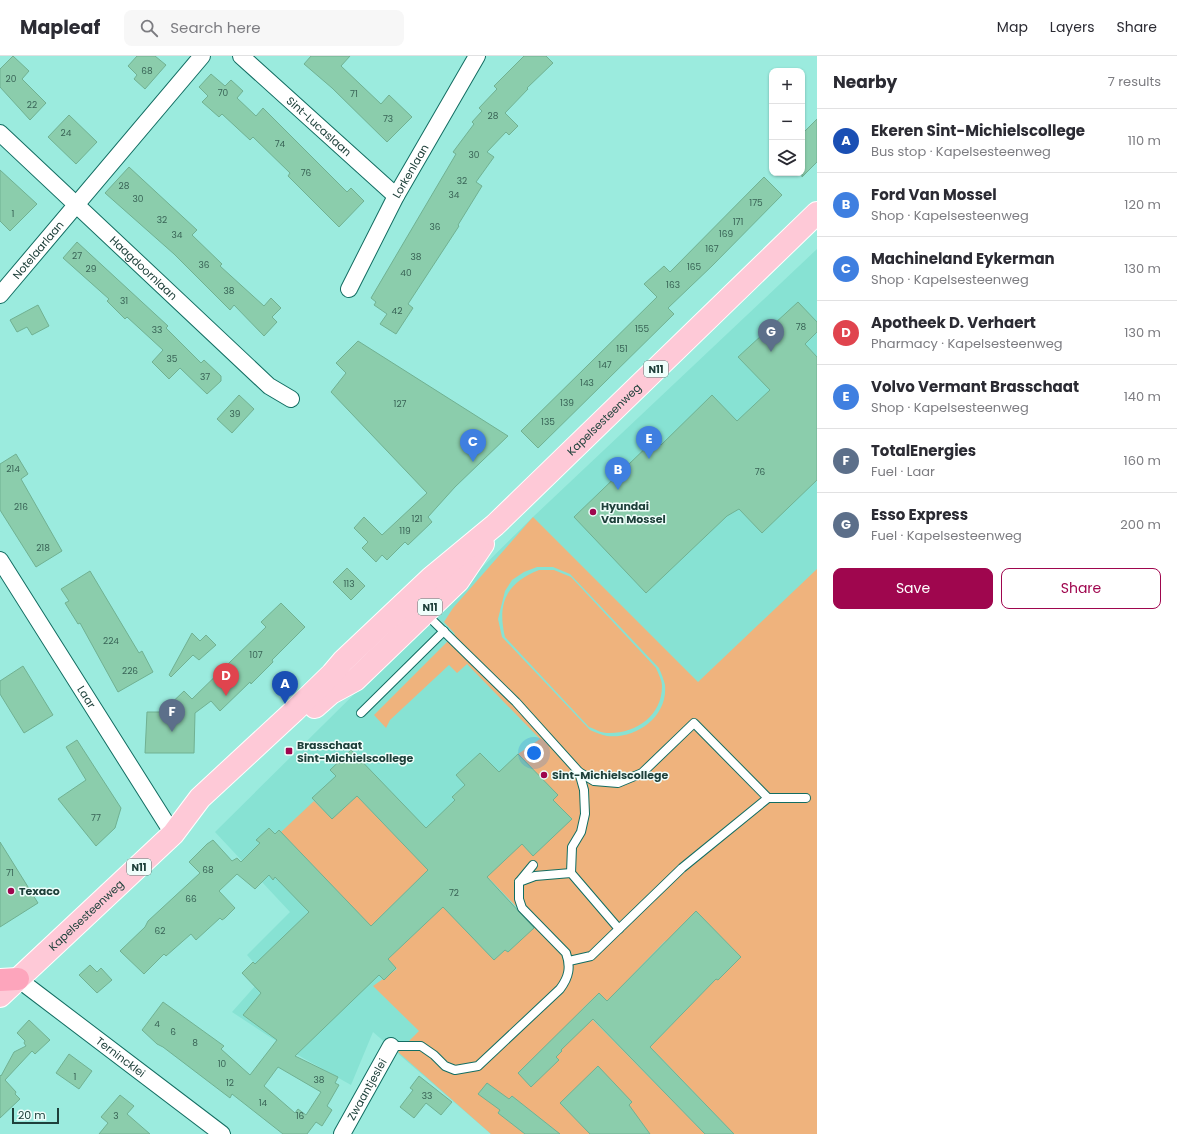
<!DOCTYPE html>
<meta charset="utf-8">
<style>
:root{--surface:#fff;--page:#f7f7f7;--text:#2b2b33;--muted:#7c7c81;--line:#e1e1e2;--accent:#9f064e}
body{margin:0;font-family:Poppins,sans-serif;background:var(--page);color:var(--text)}
.controls{position:absolute;right:12px;top:12px;display:grid;overflow:hidden;border-radius:8px;box-shadow:0 1px 3px #0004}
.controls button{width:36px;height:36px;display:grid;place-items:center;padding:0;border:0;border-bottom:1px solid var(--line);background:var(--surface);color:var(--text);font:20px sans-serif}
.scale{position:absolute;left:12px;bottom:10px;width:47px;box-sizing:border-box;padding-left:4px;border:2px solid #1e403a;border-top:0;font-size:11px;line-height:14px;white-space:nowrap;color:#1e403a;-webkit-text-stroke:3px #effefb;paint-order:stroke}
.you{position:absolute;left:534px;top:697px;width:14px;height:14px;margin:-10px;border:3px solid #fff;border-radius:50%;background:#1a73e8;box-shadow:0 0 0 6px #1a73e833}
.badge{display:grid;place-items:center;width:26px;height:26px;border-radius:50%;background:var(--accent);color:#fff;font-size:13px;font-weight:700}
.pin{position:absolute;translate:-50% -33px;filter:drop-shadow(0 1px 2px #0008)}
.pin::after{content:'';position:absolute;top:21px;width:14px;height:12px;background:inherit;clip-path:polygon(0 0,100% 0,50% 100%)}
.list{margin:0;padding:0;list-style:none}
h2{display:flex;justify-content:space-between;align-items:center;height:52px;margin:0;padding:0 16px;font-size:17px}
h2 small{font-size:13px;font-weight:400;color:var(--muted)}
.list li{display:grid;grid-template-columns:26px 1fr auto;gap:12px;align-items:center;box-sizing:border-box;height:64px;padding:0 16px;border-top:1px solid var(--line)}
.list b{display:block;font-size:15px;white-space:nowrap}
.list p{margin:0;font-size:13px;white-space:nowrap;color:var(--muted)}
.list em{font-size:13px;font-style:normal;color:var(--muted)}
.actions{display:flex;gap:8px;padding:12px 16px}
.actions a{flex:1;padding:9px 0;border:1px solid var(--accent);border-radius:8px;text-align:center;font-size:14px;color:var(--accent)}
.actions .main{background:var(--accent);color:#fff}
.icon{flex:none;width:22px;height:22px;fill:none;stroke:currentColor;stroke-width:2;stroke-linecap:round;stroke-linejoin:round}
.map{position:relative;flex:none;width:817px;height:1078px;overflow:hidden}
header{display:flex;align-items:center;gap:24px;box-sizing:border-box;height:56px;padding:0 20px;background:var(--surface);border-bottom:1px solid var(--line)}
header strong{font-size:19px}
nav{display:flex;gap:22px;margin-inline-start:auto;font-size:14px}
.search{width:280px;height:36px;background:var(--page);display:flex;align-items:center;gap:10px;box-sizing:border-box;padding:0 14px;border-radius:8px;color:var(--muted);font-size:15px}
main{display:flex}
aside{flex:1;background:var(--surface)}
.map>svg:first-child{display:block}
.built{fill:#87e2d3}
.green{fill:#efb37d;fill-rule:evenodd}
.building{fill:#8bcdac;stroke:#70b192;fill-rule:evenodd}
.lines{fill:none;stroke-linecap:round;stroke-linejoin:round}
.service-casing{stroke:#126d62;stroke-width:10}
.minor-casing{stroke:#126d62;stroke-width:18}
.primary-casing{stroke:#fff;stroke-width:24}
.motorway-casing{stroke:#fff;stroke-width:24}
.service{stroke:#fff;stroke-width:8}
.minor{stroke:#fff;stroke-width:16}
.primary{stroke:#fec9d7;stroke-width:22}
.motorway{stroke:#fda5bc;stroke-width:22}
.poi-dot{fill:#9f064e;stroke:#effefb;stroke-width:1.5}
.labels{text-anchor:middle;stroke-width:3;stroke-linejoin:round;paint-order:stroke}
.number-label{font-size:9px;fill:#396356}
.shield{fill:#effefb;stroke:#5d7974;stroke-width:1}
.shield-label{font-size:10px;font-weight:bold;fill:#1e403a}
.street-label{font-size:11px;fill:#1e403a;stroke:#effefb}
.poi-label{font-size:11px;font-weight:bold;fill:#1e403a;stroke:#effefb;text-anchor:start}
</style>
<header>
<strong>Mapleaf</strong>
<div class="search"><svg class="icon" aria-label="search" viewBox="0 0 24 24"><circle cx="10" cy="10" r="6"/><path d="M15 15l6 6"/></svg>Search here</div>
<nav><a>Map</a><a>Layers</a><a>Share</a></nav>
</header>
<main>
<div class="map">
<svg width="817" height="1078" viewBox="0 0 817 1078">
<rect width="100%" height="100%" fill="#9bebde"/>
<path class="built" d="M817 193V1078H491L373 976 351 1029 296 998 232 956 265 919 247 899 290 856 215 776 533 461Z"/>
<g class="green">
<path d="M533 461 698 626 817 513V1078H734L599 937 582 953 705 1078H560L512 1040 498 1057 525 1078H491L398 996 419 975 373 930 397 913 388 903 443 851 494 904 505 894 508 896 535 870 486 819 519 785 533 800 571 763 553 744 558 739 518 698 540 683 467 608 457 617 449 609 390 664 386 672 374 659 455 578 444 566 453 552ZM537 511H553L570 518 659 612C661 617 664 624 665 629 668 661 636 683 607 680 602 679 595 676 590 674L502 581 498 563 505 535 512 524 524 516ZM696 855 741 901 718 924 673 878ZM665 885 710 929 660 981 615 937Z"/>
<path d="M539 514H554L571 521 656 612C658 617 662 624 662 630 662 660 636 678 607 677 601 677 595 673 589 671L505 581C497 548 506 527 539 514Z"/>
<path d="M357 740 428 814 371 870 281 776 314 745 332 763Z"/>
</g>
<g class="building">
<path d="M13 0 29 15 22 23 46 47 30 64 0 31V13Z"/>
<path d="M137 0H155L166 9 145 33 134 23 137 19 128 10Z"/>
<path d="M311 0H350L341 10 381 48 389 39 412 61 387 86 332 32 304 8Z"/>
<path d="M524 0H546L553 7 527 32 528 33 505 57 518 70 509 79 506 76 487 96 494 101 476 126 482 130 458 169 459 170 408 248 413 252 396 278 380 268 387 258 374 249 376 246 371 242 456 98 453 96 474 68 472 66 482 55 479 52 497 33 494 30Z"/>
<path d="M211 18 225 30 231 24 243 35 237 42 256 60 263 52 347 136 351 132 364 145 339 171 288 120 290 117 253 81 250 84 222 58 219 61 202 46 208 40 199 31Z"/>
<path d="M69 59 97 86 76 108 48 81Z"/>
<path d="M817 63V106L802 121V78Z"/>
<path d="M129 111 197 174 192 179 222 208 220 210 264 250 271 242 281 252 272 261 277 266 264 280 234 249 230 254 174 198 105 137Z"/>
<path d="M0 114 37 148 10 175 0 165Z"/>
<path d="M764 121 782 139 712 210 668 252 674 258 538 392 521 375 657 241 644 228 664 210 670 216Z"/>
<path d="M77 186 168 270 166 272 201 307 204 304 221 320V325L207 338 180 312 169 323 152 306 163 294 127 261 125 263 107 245 109 243 63 202Z"/>
<path d="M798 246 817 266V276L805 288 817 301V424L762 477 739 453 727 460 646 537 574 461 655 383 661 389 712 339 737 365 770 334 738 301Z"/>
<path d="M38 249 49 270 32 279 27 271 17 276 10 264Z"/>
<path d="M358 285 508 380 455 431 428 461 432 466 408 489 405 486 387 504 382 499 376 506 362 492 368 486 354 472 364 461 382 479 427 437 331 336 346 317 336 307Z"/>
<path d="M239 339 254 353 232 377 217 363Z"/>
<path d="M16 398 28 418 21 423 62 495 36 511 0 454V408Z"/>
<path d="M347 512 365 530 351 544 333 526Z"/>
<path d="M90 515 139 597 142 595 153 616 118 636 80 567 78 568 65 547 69 545 61 533Z"/>
<path d="M281 547 305 571 272 604 273 606 251 628 250 626 220 655 211 645 195 657 194 697H145L147 656H162L184 635 192 643 266 571 261 566Z"/>
<path d="M192 577 200 585 206 579 216 589 199 604 193 599 171 621 169 619Z"/>
<path d="M23 610 53 659 24 677 0 638V625Z"/>
<path d="M77 684 121 752 115 772 96 790 58 743 86 724 66 691Z"/>
<path d="M351 694 426 772 455 744 452 741 465 729 456 719 480 697 499 716 518 698 558 739 553 744 572 763 533 800 522 788 487 821 534 872 508 896 505 894 494 904 443 851 388 903 396 912 384 924 379 919 295 1000 338 1021 335 1027 339 1029 327 1050 332 1054 322 1070 316 1066 307 1078H283L232 1038 230 1042 163 991 157 988 142 974 163 946 224 990 221 993 250 1019 277 984 243 959 261 937 242 917 253 906 255 908 309 856 275 821 273 824 269 819 255 833 237 818 219 835 235 852 225 862 222 864 220 862 196 884 191 878 166 900 164 898 144 918 120 895 145 871 148 865 200 817 189 806 207 788 213 784 232 805 237 802 241 806 260 787 256 784 269 772 275 778 279 774 371 870 428 814 357 740 332 763 312 742 336 720 330 714ZM278 1011 321 1036 306 1059 298 1053 295 1057 264 1030Z"/>
<path d="M0 786 38 847 0 871Z"/>
<path d="M696 855 741 901 718 924 716 923 650 991 734 1078H705L593 963 561 994 562 995 556 1001 559 1004 531 1031 518 1017 599 937 607 945Z"/>
<path d="M90 909 97 916 101 912 112 924 97 937 79 919Z"/>
<path d="M29 964 50 984 35 998 32 995 5 1024 16 1036 15 1038 20 1043 0 1062V1019L1 1020 14 996 26 990 24 987 25 985 17 977Z"/>
<path d="M69 998 92 1015 79 1033 56 1017Z"/>
<path d="M598 1010 632 1046 629 1049 650 1078H590L560 1047Z"/>
<path d="M419 1020 452 1046 441 1059 426 1047 414 1062 400 1051 413 1034 410 1032Z"/>
<path d="M487 1027 509 1043 512 1040 560 1078H525L498 1057 500 1054 478 1038Z"/>
<path d="M120 1039 134 1050 127 1058 150 1078H99L108 1067 101 1061Z"/>
</g>
<g class="lines">
<defs>
<g id="service">
<path d="M425 557 516 646 579 716 594 725 618 727 642 717 694 667 768 742H806"/>
<path d="M361 657 444 575"/>
<path d="M571 817 572 791 581 776 585 758 584 734 579 716"/>
<path d="M519 826 535 820 571 817 619 873"/>
<path d="M569 905 591 900 682 812 768 742"/>
<path d="M391 990H421L434 999 445 1010 455 1014 478 1010 560 933C569 921 571 911 566 897L522 852 519 843V826L533 809"/>
</g>
<g id="minor">
<path id="s1" d="M241 0 396 140"/>
<path id="s2" d="M0 77 269 330 291 343"/>
<path id="s3" d="M349 233 396 140 477 0"/>
<path id="s4" d="M0 239 202 0"/>
<path id="s5" d="M0 504 173 778"/>
<path id="s6" d="M18 923 222 1078"/>
<path id="s7" d="M342 1078 391 990"/>
</g>
<g id="primary">
<path d="M315 651 331 637 355 624 458 525 483 488"/>
<path id="s8" d="M0 940 173 778 200 742 294 655 332 618 343 605 431 522 495 469 817 157"/>
</g>
<path id="motorway" d="M0 924 18 923"/>
</defs>
<use href="#service" class="service-casing"/>
<use href="#minor" class="minor-casing"/>
<use href="#primary" class="primary-casing"/>
<use href="#motorway" class="motorway-casing"/>
<use href="#service" class="service"/>
<use href="#minor" class="minor"/>
<use href="#primary" class="primary"/>
<use href="#motorway" class="motorway"/>
</g>
<g class="poi-dot">
<circle cx="593" cy="456" r="4"/>
<rect x="285" y="691" width="8" height="8" rx="2"/>
<circle cx="544" cy="719" r="4"/>
<circle cx="11" cy="835" r="4"/>
</g>
<g class="labels">
<g class="number-label">
<text x="147" y="18">68</text>
<text x="11" y="26">20</text>
<text x="223" y="40">70</text>
<text x="354" y="41">71</text>
<text x="32" y="52">22</text>
<text x="493" y="63">28</text>
<text x="388" y="66">73</text>
<text x="66" y="80">24</text>
<text x="280" y="91">74</text>
<text x="474" y="102">30</text>
<text x="306" y="120">76</text>
<text x="462" y="128">32</text>
<text x="124" y="133">28</text>
<text x="454" y="142">34</text>
<text x="138" y="146">30</text>
<text x="756" y="150">175</text>
<text x="13" y="161">1</text>
<text x="162" y="167">32</text>
<text x="738" y="169">171</text>
<text x="435" y="174">36</text>
<text x="726" y="181">169</text>
<text x="177" y="182">34</text>
<text x="712" y="196">167</text>
<text x="77" y="203">27</text>
<text x="416" y="204">38</text>
<text x="204" y="212">36</text>
<text x="694" y="214">165</text>
<text x="91" y="216">29</text>
<text x="406" y="220">40</text>
<text x="673" y="232">163</text>
<text x="229" y="238">38</text>
<text x="124" y="248">31</text>
<text x="397" y="258">42</text>
<text x="801" y="274">78</text>
<text x="642" y="276">155</text>
<text x="157" y="277">33</text>
<text x="622" y="296">151</text>
<text x="172" y="306">35</text>
<text x="605" y="312">147</text>
<text x="205" y="324">37</text>
<text x="587" y="330">143</text>
<text x="567" y="350">139</text>
<text x="400" y="351">127</text>
<text x="235" y="361">39</text>
<text x="548" y="369">135</text>
<text x="13" y="416">214</text>
<text x="760" y="419">76</text>
<text x="21" y="454">216</text>
<text x="417" y="466">121</text>
<text x="405" y="478">119</text>
<text x="43" y="495">218</text>
<text x="349" y="531">113</text>
<text x="111" y="588">224</text>
<text x="256" y="602">107</text>
<text x="130" y="618">226</text>
<text x="96" y="765">77</text>
<text x="208" y="817">68</text>
<text x="10" y="820">71</text>
<text x="454" y="840">72</text>
<text x="191" y="846">66</text>
<text x="160" y="878">62</text>
<text x="157" y="971">4</text>
<text x="173" y="979">6</text>
<text x="195" y="990">8</text>
<text x="222" y="1011">10</text>
<text x="75" y="1024">1</text>
<text x="319" y="1027">38</text>
<text x="230" y="1030">12</text>
<text x="427" y="1043">33</text>
<text x="263" y="1050">14</text>
<text x="116" y="1063">3</text>
<text x="300" y="1063">16</text>
</g>
<g class="shield">
<rect x="644" y="305" width="24" height="16" rx="3"/>
<rect x="418" y="543" width="24" height="16" rx="3"/>
<rect x="127" y="803" width="24" height="16" rx="3"/>
</g>
<g class="shield-label">
<text x="656" y="317">N11</text>
<text x="430" y="555">N11</text>
<text x="139" y="815">N11</text>
</g>
<g class="street-label">
<text dy="4" stroke="none"><textPath href="#s1" startOffset="105">Sint-Lucaslaan</textPath></text>
<text dy="4" stroke="none"><textPath href="#s3" startOffset="133">Lorkenlaan</textPath></text>
<text dy="4" stroke="none"><textPath href="#s4" startOffset="59">Notelaarlaan</textPath></text>
<text dy="4" stroke="none"><textPath href="#s2" startOffset="197">Haagdoornlaan</textPath></text>
<text dy="4" stroke="none"><textPath href="#s8" startOffset="836">Kapelsesteenweg</textPath></text>
<text dy="4" stroke="none"><textPath href="#s5" startOffset="162">Laar</textPath></text>
<text dy="4" stroke="none"><textPath href="#s8" startOffset="118">Kapelsesteenweg</textPath></text>
<text dy="4" stroke="none"><textPath href="#s6" startOffset="129">Ternincklei</textPath></text>
<text dy="4" stroke="none"><textPath href="#s7" startOffset="51">Zwaantjeslei</textPath></text>
</g>
<g class="poi-label">
<text x="601" y="454">Hyundai<tspan x="601" dy="13">Van Mossel</tspan></text>
<text x="297" y="693">Brasschaat<tspan x="297" dy="13">Sint-Michielscollege</tspan></text>
<text x="552" y="723">Sint-Michielscollege</text>
<text x="19" y="839">Texaco</text>
</g>
</g>
</svg>
<div class="controls">
<button>+</button>
<button>−</button>
<button><svg class="icon" aria-label="layers" viewBox="0 0 24 24"><path d="M12 4l9 5-9 5-9-5zM3 14l9 5 9-5"/></svg></button>
</div>
<div class="scale">20 m</div>
<div class="you"></div>
<div class="pin badge" style="left:285px;top:648px;background:#1a4fb4">A</div>
<div class="pin badge" style="left:618px;top:434px;background:#3f7fe0">B</div>
<div class="pin badge" style="left:473px;top:406px;background:#3f7fe0">C</div>
<div class="pin badge" style="left:226px;top:640px;background:#e0444e">D</div>
<div class="pin badge" style="left:649px;top:403px;background:#3f7fe0">E</div>
<div class="pin badge" style="left:172px;top:676px;background:#5c6f8a">F</div>
<div class="pin badge" style="left:771px;top:296px;background:#5c6f8a">G</div>
</div>
<aside>
<h2>Nearby<small>7 results</small></h2>
<ul class="list">
<li><span class="badge" style="background:#1a4fb4">A</span><div><b>Ekeren Sint-Michielscollege</b><p>Bus stop · Kapelsesteenweg</p></div><em>110 m</em></li>
<li><span class="badge" style="background:#3f7fe0">B</span><div><b>Ford Van Mossel</b><p>Shop · Kapelsesteenweg</p></div><em>120 m</em></li>
<li><span class="badge" style="background:#3f7fe0">C</span><div><b>Machineland Eykerman</b><p>Shop · Kapelsesteenweg</p></div><em>130 m</em></li>
<li><span class="badge" style="background:#e0444e">D</span><div><b>Apotheek D. Verhaert</b><p>Pharmacy · Kapelsesteenweg</p></div><em>130 m</em></li>
<li><span class="badge" style="background:#3f7fe0">E</span><div><b>Volvo Vermant Brasschaat</b><p>Shop · Kapelsesteenweg</p></div><em>140 m</em></li>
<li><span class="badge" style="background:#5c6f8a">F</span><div><b>TotalEnergies</b><p>Fuel · Laar</p></div><em>160 m</em></li>
<li><span class="badge" style="background:#5c6f8a">G</span><div><b>Esso Express</b><p>Fuel · Kapelsesteenweg</p></div><em>200 m</em></li>
</ul>
<div class="actions"><a class="main">Save</a><a>Share</a></div>
</aside>
</main>
